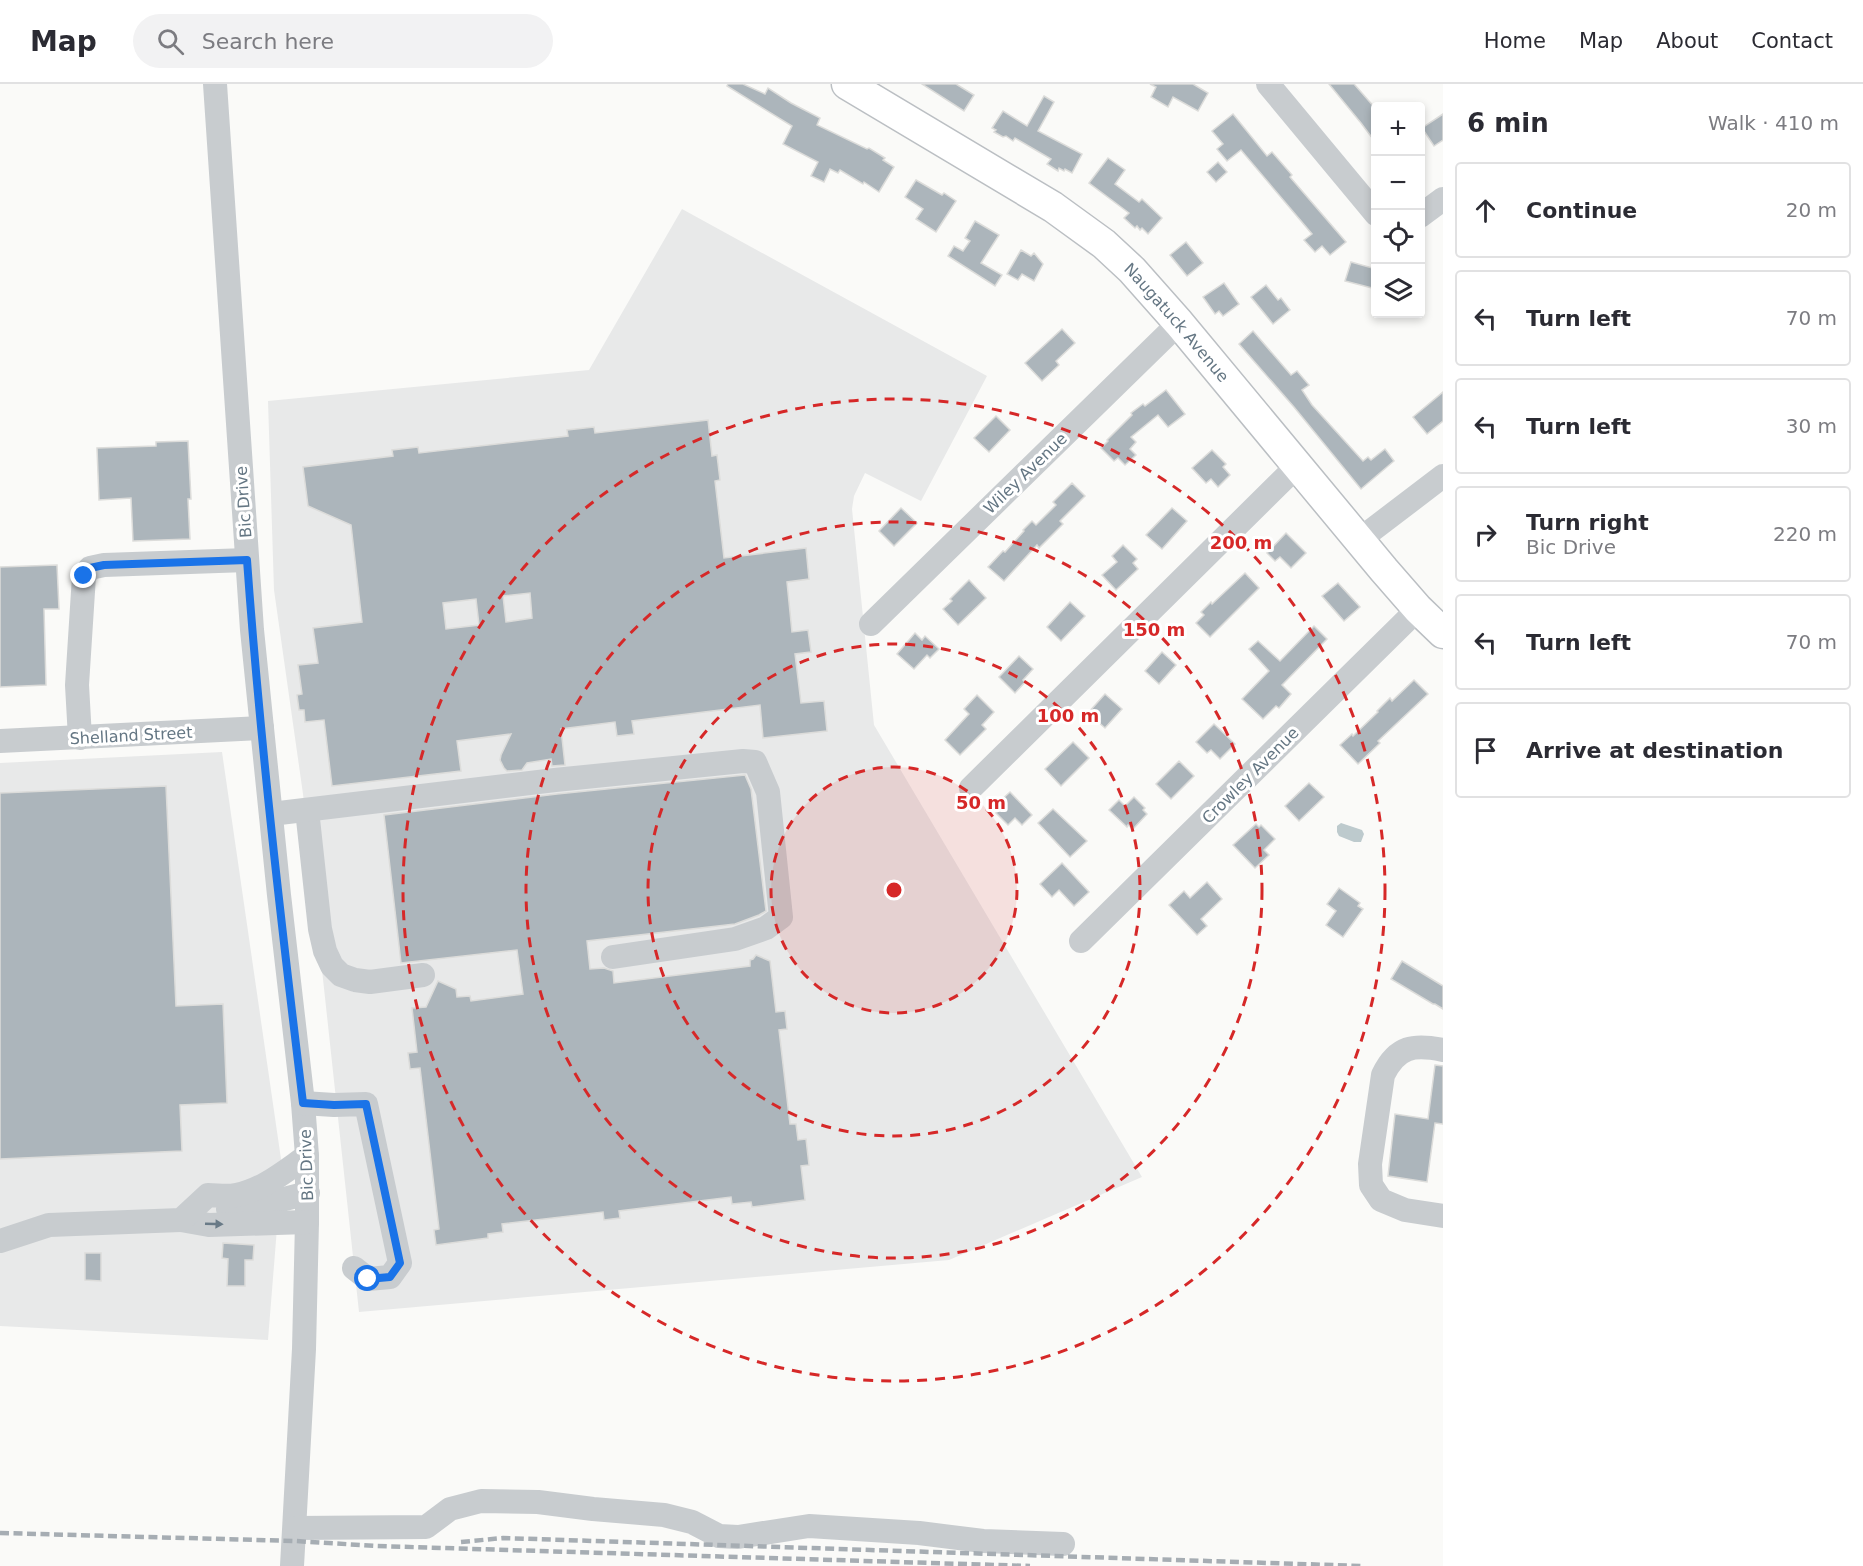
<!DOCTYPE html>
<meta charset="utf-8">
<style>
:root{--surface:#fff;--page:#f2f2f3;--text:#2b2b33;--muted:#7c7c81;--line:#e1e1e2}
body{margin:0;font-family:"DejaVu Sans",sans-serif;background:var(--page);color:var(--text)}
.controls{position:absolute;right:18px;top:18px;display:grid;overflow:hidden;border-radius:6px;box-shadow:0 3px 9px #0003}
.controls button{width:54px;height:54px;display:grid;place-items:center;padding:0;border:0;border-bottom:2px solid var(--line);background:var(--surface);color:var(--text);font:30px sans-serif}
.stop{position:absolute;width:18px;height:18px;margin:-14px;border:4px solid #1a73e8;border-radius:50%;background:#fff}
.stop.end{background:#1a73e8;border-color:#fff;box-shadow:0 2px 6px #0008}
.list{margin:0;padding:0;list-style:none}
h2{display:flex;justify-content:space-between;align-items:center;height:78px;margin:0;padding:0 24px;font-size:26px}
h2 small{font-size:20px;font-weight:400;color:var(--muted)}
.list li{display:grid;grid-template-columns:39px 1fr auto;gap:18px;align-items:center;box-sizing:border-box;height:96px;margin:0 12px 12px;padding:0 12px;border:2px solid var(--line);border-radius:6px}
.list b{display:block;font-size:22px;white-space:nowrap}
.list p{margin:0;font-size:20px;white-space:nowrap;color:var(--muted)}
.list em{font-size:20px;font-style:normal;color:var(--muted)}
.icon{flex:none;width:33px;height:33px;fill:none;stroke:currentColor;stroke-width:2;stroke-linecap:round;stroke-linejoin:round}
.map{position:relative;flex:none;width:1443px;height:1482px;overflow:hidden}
header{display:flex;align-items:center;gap:36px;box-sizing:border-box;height:84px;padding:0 30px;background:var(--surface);border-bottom:2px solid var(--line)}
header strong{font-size:28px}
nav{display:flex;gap:33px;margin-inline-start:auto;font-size:21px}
.search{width:420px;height:54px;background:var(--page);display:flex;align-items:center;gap:15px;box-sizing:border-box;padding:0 21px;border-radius:33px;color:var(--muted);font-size:22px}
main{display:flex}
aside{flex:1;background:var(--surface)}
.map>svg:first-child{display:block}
.built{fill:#e8e9e9}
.water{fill:#bdcacd}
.building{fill:#acb5bb;stroke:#dcdcda;stroke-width:1.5;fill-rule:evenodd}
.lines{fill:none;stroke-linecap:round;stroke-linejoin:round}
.major-casing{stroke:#bbbfc3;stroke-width:33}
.minor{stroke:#c8cccf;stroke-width:24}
.major{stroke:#fff;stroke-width:30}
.rail{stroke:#a6adb3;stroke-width:4.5;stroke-dasharray:9 4.5;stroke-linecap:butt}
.oneway{fill:#697a87}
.route{stroke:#1a73e8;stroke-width:8}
.ring{fill:none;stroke:#d62828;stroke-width:3;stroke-dasharray:10 8}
.labels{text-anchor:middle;stroke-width:6;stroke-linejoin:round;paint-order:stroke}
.street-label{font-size:16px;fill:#647683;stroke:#fff}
.centre{fill:#d62828;stroke:#fff;stroke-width:3}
.ring-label{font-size:18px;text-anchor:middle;font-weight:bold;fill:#d62828;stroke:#fff;stroke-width:6;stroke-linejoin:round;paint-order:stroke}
</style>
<header>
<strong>Map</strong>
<div class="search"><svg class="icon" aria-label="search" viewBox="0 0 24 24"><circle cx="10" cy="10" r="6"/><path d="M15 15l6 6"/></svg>Search here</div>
<nav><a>Home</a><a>Map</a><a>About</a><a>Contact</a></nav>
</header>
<main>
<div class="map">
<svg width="1443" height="1482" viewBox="0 0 1443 1482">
<rect width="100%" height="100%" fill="#fafaf8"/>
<g class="built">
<path d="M682 125 987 292 921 417 865 389 854 412 852 425 874 641 1142 1093 949 1176 359 1228 303 710 274 506 268 317 589 286Z"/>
<path d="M222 668 282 1082 268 1256 0 1242V679Z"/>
</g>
<path class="water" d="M1341 739 1362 746 1364 750 1361 758H1354L1339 752 1337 748V742Z"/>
<g class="building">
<path d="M728 0H743L765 10 768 4 791 19 820 34 817 41 867 65 869 64 885 74 883 76 894 83 879 108 864 98 863 100 840 86 838 89 830 85 824 98 811 92 818 78 783 60 792 42 727 2Z"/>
<path d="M922 0H956L974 11 964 27Z"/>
<path d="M1150 0H1193L1208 9 1198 27 1173 13 1168 23 1151 13 1156 3Z"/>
<path d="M1329 0H1354L1376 25V59L1361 39Z"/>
<path d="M1044 12 1054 18 1038 47 1082 70 1072 89 1065 85 1064 87 1059 84 1058 87 1047 80 1051 75 1015 54 1013 57 1006 52 1003 53 994 48 996 46 992 44 1003 27 1027 42Z"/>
<path d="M1233 30 1267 72 1272 68 1292 91 1290 93 1346 158 1330 171 1322 162 1315 168 1304 156 1312 150 1241 66 1227 77 1217 65 1223 60 1212 47Z"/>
<path d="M1443 30V56L1434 62 1422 44Z"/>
<path d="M1108 74 1125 86 1115 100 1139 118 1142 115 1162 134 1148 150 1142 144 1140 146 1137 142 1135 144 1124 134 1129 129 1089 99Z"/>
<path d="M1218 78 1227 88 1216 98 1207 88Z"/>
<path d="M916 96 942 111 944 109 956 117 936 148 916 135 923 125 905 113Z"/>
<path d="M975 137 999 151 981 179 1002 191 995 202 948 172 954 162 963 167 970 157 965 154Z"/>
<path d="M1186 158 1203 179 1187 192 1170 171Z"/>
<path d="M1021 166 1031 172 1034 169 1043 180 1034 197 1022 190 1018 196 1007 190Z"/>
<path d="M1351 178 1376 185V205L1345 197Z"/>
<path d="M1224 199 1239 220 1223 232 1219 227 1215 230 1203 213Z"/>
<path d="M1266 201 1278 216 1281 214 1290 226 1273 240 1251 213Z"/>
<path d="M1062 245 1075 259 1056 277 1059 281 1042 297 1025 279Z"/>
<path d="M1253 247 1291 291 1297 287 1309 301 1302 306 1312 321 1363 377 1368 373 1371 376 1385 365 1394 377 1361 405 1294 323 1239 260Z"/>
<path d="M1166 306 1185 330 1168 343 1158 331 1131 353 1136 358 1130 365 1136 371 1125 381 1118 374 1114 377 1101 364 1108 357 1107 356 1132 331 1131 329 1143 320 1145 322Z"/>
<path d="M1443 308V337L1427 350 1413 333Z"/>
<path d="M996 332 1010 346 989 368 974 354Z"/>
<path d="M708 336 712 372 717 371 720 396 715 397 724 474 806 464 809 495 787 498 792 548 808 546 811 568 795 570 801 619 824 617 827 647 763 654 760 621 632 637 634 650 617 652 615 638 561 645 565 681 552 682 551 675 527 679 522 686 507 687 504 684 500 676 501 671 511 650 457 657 461 687 332 702 324 636 305 638 304 626H299L297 611 302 610 298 581 318 579 313 544 362 538 351 441 308 422 303 383 393 372 392 366 418 363 419 369 568 352 567 346 594 343 595 349ZM530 509 532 534 506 538 503 512ZM476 515 479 541 446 545 443 519Z"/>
<path d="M188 357 191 415H188L190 455 133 457 131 414 99 416 97 364 156 362V358Z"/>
<path d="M1212 366 1226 380 1223 383 1230 391 1218 403 1211 395 1206 399 1192 384Z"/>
<path d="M1072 399 1085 412 1060 437 1063 440 1039 464 1037 461 1004 497 988 483 1003 467 1005 468 1024 447 1023 446 1032 437 1036 441 1056 421 1053 418Z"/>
<path d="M901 424 917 439 894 462 879 447Z"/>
<path d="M1172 424 1187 437 1162 465 1146 451Z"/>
<path d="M1286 449 1306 469 1291 484 1280 473 1275 477 1267 469Z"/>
<path d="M1123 461 1137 475 1133 479 1138 485 1116 506 1102 491 1117 478 1112 472Z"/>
<path d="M57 481 59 525H44L46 601 0 603V483Z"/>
<path d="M1245 489 1259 504 1210 553 1196 539 1204 531 1201 528 1211 518 1212 520Z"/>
<path d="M969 496 986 514 958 541 943 525 952 517 950 515Z"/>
<path d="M1338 499 1360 523 1344 537 1322 512Z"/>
<path d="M1070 518 1085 532 1061 557 1047 543Z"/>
<path d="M1314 542 1327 555 1282 601 1291 610 1279 624 1276 622 1263 635 1242 615 1269 587 1249 565 1258 557 1280 577Z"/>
<path d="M915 549 922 556 925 552 939 565 930 574 927 571 914 585 897 570Z"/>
<path d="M1162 568 1176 581 1159 600 1145 587Z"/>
<path d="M1019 572 1033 585 1023 596 1025 598 1015 609 999 593Z"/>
<path d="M1414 596 1428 610 1378 657 1380 659 1358 680 1340 661 1352 650 1353 652 1378 628 1377 627 1390 614 1392 617Z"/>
<path d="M1105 610 1122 625 1105 644 1088 629Z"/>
<path d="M977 611 994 628 982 641 986 645 960 671 945 656 969 630 964 625Z"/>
<path d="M1214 640 1235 660 1220 675 1211 666 1207 669 1196 658Z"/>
<path d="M1073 658 1089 674 1061 702 1045 685Z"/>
<path d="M1179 677 1194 692 1171 715 1156 700Z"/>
<path d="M745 691 751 705 766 827 759 831 735 840 587 857 590 885 604 884 613 887 614 899 750 882V876L753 875 756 871 770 877 776 928 785 927 787 945 779 946 790 1040H796L798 1056 806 1055 809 1081 801 1082 805 1116 752 1123 751 1118 732 1120 731 1113 619 1127 620 1134 604 1136 603 1128 502 1140 503 1148 488 1150V1154L436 1161 434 1146 439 1145 420 984 410 985 408 969 417 968 412 924 426 923 438 897 456 905 457 913 470 912 471 917 523 910 517 866 401 879 384 731 557 710Z"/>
<path d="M1309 699 1324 713 1299 737 1285 722Z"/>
<path d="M166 702 176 922 223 920 227 1019 180 1021 182 1067 0 1075V709Z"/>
<path d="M1010 708 1032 731 1022 741 1015 734 1008 741 996 729 1003 722 999 718Z"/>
<path d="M1134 713 1145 724 1143 726 1147 730 1133 745 1128 741 1127 743 1109 726 1119 716 1125 722Z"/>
<path d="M1053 725 1087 757 1070 773 1038 739Z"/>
<path d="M1256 740 1259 743 1261 741 1275 755 1264 766 1269 771 1255 784 1233 761Z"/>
<path d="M1062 779 1089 808 1074 822 1059 806 1052 813 1040 800Z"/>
<path d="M1207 798 1222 815 1201 835 1207 842 1197 851 1169 821 1184 807 1190 814Z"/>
<path d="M1339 804 1360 819 1358 822 1363 825 1343 853 1326 841 1336 827 1327 820Z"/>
<path d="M1402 877 1443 902V925L1435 920H1433L1391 895Z"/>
<path d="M1435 981 1443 982V1040L1435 1039 1427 1098 1388 1092 1395 1030 1428 1035Z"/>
<path d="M223 1159 254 1161 253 1176H245V1202H227L228 1175 222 1174Z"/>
<path d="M85 1169H101V1197L85 1196Z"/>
</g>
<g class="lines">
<defs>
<g id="major">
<path id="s1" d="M847 0 1053 123 1104 160 1132 186 1179 239 1384 486 1418 525 1443 549"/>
</g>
</defs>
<use href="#major" class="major-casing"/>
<g class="minor">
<path d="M215 0 252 546 279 811 303 1019 307 1072V1138L304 1265 292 1482"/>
<path d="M1268 0 1376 130"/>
<path d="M1420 132 1443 115"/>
<path d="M1359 456 1443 392"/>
<path d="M871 540 1179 239"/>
<path d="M80 654 77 601 84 492 90 484 104 481 247 476"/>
<path d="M0 657 262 644"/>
<path d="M971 704 1297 382"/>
<path d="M307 726 320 845 325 867 332 882 341 891 355 896 370 898 423 891"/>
<path d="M271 730 555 696 743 677 755 678 768 708 781 833 766 844 735 855 613 873"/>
<path d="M1081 857 1418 525"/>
<path d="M1443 966C1414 960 1397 962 1383 991L1370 1080 1371 1101 1381 1116 1405 1126 1443 1132"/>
<path d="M303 1019 334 1021 366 1020 400 1179 390 1193 368 1195 354 1184"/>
<path d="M228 1125 261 1121 308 1109"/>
<path d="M191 1132 181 1136 209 1141 307 1138"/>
<path d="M0 1157 49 1141 181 1136 208 1111C217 1111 227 1113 236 1111 263 1106 285 1087 307 1072"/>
<path d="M295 1444 426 1443 450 1425 481 1417 538 1418 593 1425 664 1431 692 1438 719 1452 738 1453 809 1442 919 1449 983 1457 1063 1460"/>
</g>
<use href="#major" class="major"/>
<g class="rail">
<path d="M0 1449 295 1457 377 1462 1030 1482"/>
<path d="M461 1458 503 1454 1361 1482"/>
</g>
</g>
<defs><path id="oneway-solid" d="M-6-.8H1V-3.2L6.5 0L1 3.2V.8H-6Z" transform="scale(1.5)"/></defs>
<use class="oneway" href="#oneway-solid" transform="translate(214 1140) rotate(2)"/>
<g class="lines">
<path class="route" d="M84 492 90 484 104 481 247 476C260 657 281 838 303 1019L334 1021 366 1020 400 1179 390 1193 368 1195"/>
</g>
<circle cx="894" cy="806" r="123" fill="#d62828" fill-opacity=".12"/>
<g class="ring">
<circle cx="894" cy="806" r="123"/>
<circle cx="894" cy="806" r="246"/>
<circle cx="894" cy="806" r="368"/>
<circle cx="894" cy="806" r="491"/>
</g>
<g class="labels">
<g class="street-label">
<text dy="6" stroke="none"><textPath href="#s1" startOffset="410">Naugatuck Avenue</textPath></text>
<text transform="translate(1025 389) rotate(-44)" y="6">Wiley Avenue</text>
<text transform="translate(243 418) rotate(-94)" y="6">Bic Drive</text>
<text transform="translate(131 651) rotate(-3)" y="6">Shelland Street</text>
<text transform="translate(1250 691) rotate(-45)" y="6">Crowley Avenue</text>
<text transform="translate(306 1081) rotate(-92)" y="6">Bic Drive</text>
</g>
</g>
<circle cx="894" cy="806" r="9" class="centre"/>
<g class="ring-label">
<text x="1241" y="465">200 m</text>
<text x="1154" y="552">150 m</text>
<text x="1068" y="638">100 m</text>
<text x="981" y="725">50 m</text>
</g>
</svg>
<div class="controls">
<button>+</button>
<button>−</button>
<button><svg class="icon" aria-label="locate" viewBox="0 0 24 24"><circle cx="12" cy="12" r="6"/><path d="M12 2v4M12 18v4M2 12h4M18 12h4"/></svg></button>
<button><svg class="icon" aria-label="layers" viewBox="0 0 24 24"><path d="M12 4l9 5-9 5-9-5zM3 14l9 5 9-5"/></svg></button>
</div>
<div class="stop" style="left:368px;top:1195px"></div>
<div class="stop end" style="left:84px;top:492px"></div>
</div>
<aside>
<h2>6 min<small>Walk · 410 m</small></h2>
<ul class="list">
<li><svg class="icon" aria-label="ahead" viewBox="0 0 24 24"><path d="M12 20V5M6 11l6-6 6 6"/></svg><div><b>Continue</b></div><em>20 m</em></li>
<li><svg class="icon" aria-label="left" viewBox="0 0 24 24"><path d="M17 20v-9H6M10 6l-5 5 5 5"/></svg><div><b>Turn left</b></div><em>70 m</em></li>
<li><svg class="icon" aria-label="left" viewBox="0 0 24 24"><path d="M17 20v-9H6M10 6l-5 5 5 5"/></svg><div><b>Turn left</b></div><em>30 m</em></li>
<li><svg class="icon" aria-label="right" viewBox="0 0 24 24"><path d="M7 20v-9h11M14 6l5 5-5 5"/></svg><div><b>Turn right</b><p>Bic Drive</p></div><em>220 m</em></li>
<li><svg class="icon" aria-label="left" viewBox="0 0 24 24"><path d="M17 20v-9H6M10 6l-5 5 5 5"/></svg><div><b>Turn left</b></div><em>70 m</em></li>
<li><svg class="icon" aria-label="arrive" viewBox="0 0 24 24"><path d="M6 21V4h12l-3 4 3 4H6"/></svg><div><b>Arrive at destination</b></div></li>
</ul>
</aside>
</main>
